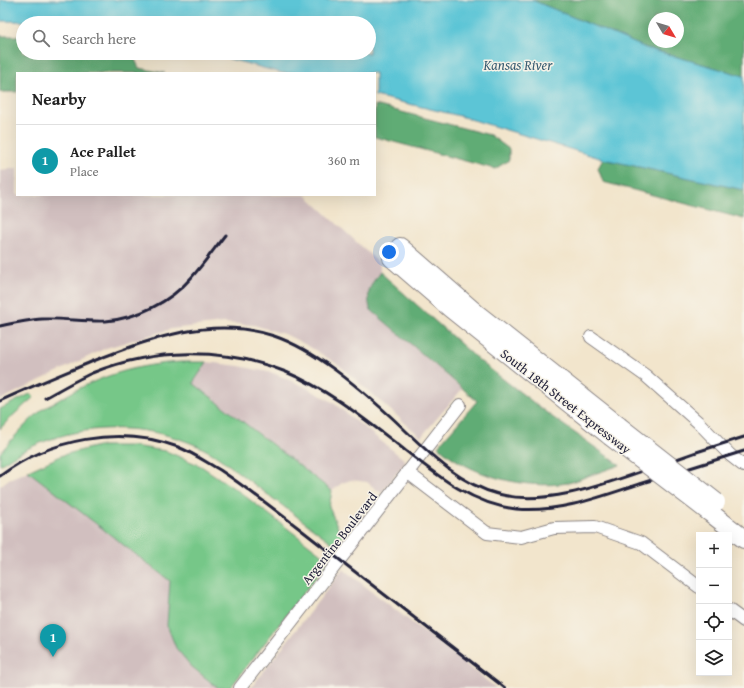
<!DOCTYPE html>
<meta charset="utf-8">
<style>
:root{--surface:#fff;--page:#f2f2f2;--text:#222;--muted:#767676;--line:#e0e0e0;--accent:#d93025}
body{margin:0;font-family:"Gentium Book Plus",serif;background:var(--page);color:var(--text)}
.controls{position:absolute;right:12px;bottom:12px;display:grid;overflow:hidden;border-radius:0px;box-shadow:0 4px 16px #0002}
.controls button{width:36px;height:36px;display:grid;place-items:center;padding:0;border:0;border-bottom:1px solid var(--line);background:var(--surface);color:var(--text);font:20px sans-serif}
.compass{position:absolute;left:648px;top:12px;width:36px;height:36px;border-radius:50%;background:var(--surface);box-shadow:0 4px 16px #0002;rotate:128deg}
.you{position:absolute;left:389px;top:252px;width:14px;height:14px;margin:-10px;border:3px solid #fff;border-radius:50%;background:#1a73e8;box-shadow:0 0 0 6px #1a73e833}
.badge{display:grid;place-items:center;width:26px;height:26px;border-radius:50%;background:var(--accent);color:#fff;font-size:13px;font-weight:700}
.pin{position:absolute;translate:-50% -33px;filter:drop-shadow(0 1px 2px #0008)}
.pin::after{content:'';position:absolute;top:21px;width:14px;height:12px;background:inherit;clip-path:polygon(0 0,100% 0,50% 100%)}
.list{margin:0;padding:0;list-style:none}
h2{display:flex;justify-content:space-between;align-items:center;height:52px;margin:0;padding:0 16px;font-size:17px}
h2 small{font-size:13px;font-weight:400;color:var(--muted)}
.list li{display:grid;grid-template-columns:26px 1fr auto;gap:12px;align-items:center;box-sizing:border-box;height:72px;padding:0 16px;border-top:1px solid var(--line)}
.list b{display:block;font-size:15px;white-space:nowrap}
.list p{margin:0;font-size:13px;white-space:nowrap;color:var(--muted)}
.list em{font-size:13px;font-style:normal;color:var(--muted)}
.icon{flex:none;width:22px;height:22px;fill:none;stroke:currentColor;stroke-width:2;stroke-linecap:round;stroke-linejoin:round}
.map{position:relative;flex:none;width:744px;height:688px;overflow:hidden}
.search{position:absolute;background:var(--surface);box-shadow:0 4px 16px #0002;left:16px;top:16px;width:360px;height:44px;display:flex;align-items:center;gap:10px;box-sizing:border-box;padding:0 14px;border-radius:22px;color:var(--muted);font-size:15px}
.panel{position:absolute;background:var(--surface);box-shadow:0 4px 16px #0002;left:16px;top:72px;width:360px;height:124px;border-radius:0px}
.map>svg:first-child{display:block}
.industrial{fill:#d1bfbf}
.green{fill:#76c788;stroke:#4c7462}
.forest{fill:#60ac74;stroke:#416758;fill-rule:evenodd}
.water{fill:#5bc5d6;stroke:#3e7488}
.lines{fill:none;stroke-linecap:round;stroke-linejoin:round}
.minor-casing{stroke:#8a8484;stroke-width:14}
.highway-casing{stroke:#8a8484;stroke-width:20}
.minor{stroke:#fff;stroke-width:12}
.highway{stroke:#fff;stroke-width:18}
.rail{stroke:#22223b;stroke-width:3}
.highway-bridge-casing{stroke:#8a8484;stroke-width:20;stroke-linecap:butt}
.highway-bridge{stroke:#fff;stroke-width:18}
.labels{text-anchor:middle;stroke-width:3;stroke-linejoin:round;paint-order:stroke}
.street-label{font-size:13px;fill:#22223b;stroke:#f7f3e8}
.water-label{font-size:14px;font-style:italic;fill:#365b71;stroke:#f7f3e8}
</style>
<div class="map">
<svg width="744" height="688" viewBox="0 0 744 688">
<rect width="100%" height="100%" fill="#f7f3e8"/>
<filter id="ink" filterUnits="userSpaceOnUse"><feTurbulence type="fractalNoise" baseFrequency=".025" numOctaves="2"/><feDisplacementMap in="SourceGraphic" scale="8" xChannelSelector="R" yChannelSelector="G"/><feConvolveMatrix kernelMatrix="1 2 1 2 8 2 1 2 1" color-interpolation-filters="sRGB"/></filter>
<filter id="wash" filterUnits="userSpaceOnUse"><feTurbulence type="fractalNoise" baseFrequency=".012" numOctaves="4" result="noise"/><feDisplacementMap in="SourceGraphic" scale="16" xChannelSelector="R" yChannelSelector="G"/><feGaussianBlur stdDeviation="0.9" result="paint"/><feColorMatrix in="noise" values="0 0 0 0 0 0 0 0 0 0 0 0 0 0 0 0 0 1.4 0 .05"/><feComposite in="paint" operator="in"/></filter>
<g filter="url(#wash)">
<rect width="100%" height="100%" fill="#f2e5cc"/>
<g class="industrial">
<path d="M17 168V195H306L380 264V272L370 286V309L462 389 421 437 339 365 310 347 287 335 254 325 223 323 171 329 106 348 0 400V170Z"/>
<path d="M207 362 239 366 273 373 303 386 331 401 406 461 381 493 367 482 351 480 342 483 332 491 193 383Z"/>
<path d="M28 471 171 581 167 625 191 666 218 688H0V486L9 479Z"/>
<path d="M343 569 496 688H251Z"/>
</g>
<g class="green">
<path d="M181 362H207L193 383 332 491 329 507 342 537 339 548C310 526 280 504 251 482 233 469 215 452 193 444 129 418 57 425 0 465V453C14 437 27 422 43 409 49 405 56 402 62 398 98 376 139 364 181 362Z"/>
<path d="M30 394 34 397 9 419 0 429V409Z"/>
<path d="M98 446H133L166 451 201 466 241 493 329 560 230 688H218L191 666 176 648 167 625 170 581 28 471 63 455Z"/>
</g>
<g class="forest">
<path d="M532 0H744V76L646 48ZM654 18H678V42H654Z"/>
<path d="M0 36H23V53H132L139 68 165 73H17V92H0Z"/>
<path d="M375 105 490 135 509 149V160L495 169 375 137Z"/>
<path d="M603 159 744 190V219L603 182 598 168Z"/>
<path d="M380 272 481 362 551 416 620 465C609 469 597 473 585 477 580 479 574 482 568 483 526 490 469 476 438 446L477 401 370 309C366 291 370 286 380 272Z"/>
</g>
<path class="water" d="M0 0H532L646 48 744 76V190L603 159 460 116 375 96V73H282L226 58 215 53H369V23H142L0 21Z"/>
</g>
<g filter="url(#ink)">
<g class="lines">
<defs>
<g id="minor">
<path d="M591 337 646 376 699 423 730 455 744 466"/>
<path d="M407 472 487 533 521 537 554 528 595 527 641 543 699 587"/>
<path d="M729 610 744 621"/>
<path d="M240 688 460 405"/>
</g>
<g id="highway">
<path d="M400 247 476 313 619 426"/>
<path d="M392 258 450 308 610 436"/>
<path d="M708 511 744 539"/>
</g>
</defs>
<use href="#minor" class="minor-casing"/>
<use href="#highway" class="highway-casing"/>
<use href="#minor" class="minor"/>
<use href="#highway" class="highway"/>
<g class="rail">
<path d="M0 326C14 323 28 320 42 319 63 318 85 322 106 321 138 318 170 302 191 278 203 265 214 249 225 235"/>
<path d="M45 398C61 389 76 380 92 373 153 348 225 347 286 372 327 389 362 417 397 444 433 472 470 504 516 509 558 513 600 497 639 484 674 473 709 462 744 451"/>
<path d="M0 401C30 387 60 375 91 362 148 339 212 315 274 336 315 350 357 386 389 415 422 445 453 482 498 494 548 507 607 483 654 467 684 456 714 446 744 437"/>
<path d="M0 476C49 439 119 425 178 447 193 453 206 462 220 470 253 492 283 516 314 540 378 590 442 639 505 688"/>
</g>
<defs>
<g id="highway-bridge">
<path d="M619 426 716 502"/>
<path d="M610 436 708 511"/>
</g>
</defs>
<use href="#highway-bridge" class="highway-bridge-casing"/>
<use href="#highway-bridge" class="highway-bridge"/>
</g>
</g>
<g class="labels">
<g class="street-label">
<text transform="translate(566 401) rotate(38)" y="5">South 18th Street Expressway</text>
<text transform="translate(339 538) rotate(-52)" y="5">Argentine Boulevard</text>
</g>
<g class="water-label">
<text x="518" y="70">Kansas River</text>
</g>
</g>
</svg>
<div class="controls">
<button>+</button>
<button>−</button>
<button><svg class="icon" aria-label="locate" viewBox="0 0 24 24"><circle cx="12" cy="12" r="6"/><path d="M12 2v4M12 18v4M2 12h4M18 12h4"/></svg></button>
<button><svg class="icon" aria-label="layers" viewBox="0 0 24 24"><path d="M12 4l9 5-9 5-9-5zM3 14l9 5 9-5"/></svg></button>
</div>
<svg class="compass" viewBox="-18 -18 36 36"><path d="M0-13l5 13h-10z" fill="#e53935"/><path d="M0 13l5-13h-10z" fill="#767676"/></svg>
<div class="you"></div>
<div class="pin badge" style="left:53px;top:657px;background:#0f9aa8">1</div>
<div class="search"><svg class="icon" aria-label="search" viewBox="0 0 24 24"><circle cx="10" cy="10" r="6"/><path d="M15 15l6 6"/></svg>Search here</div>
<section class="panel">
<h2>Nearby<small></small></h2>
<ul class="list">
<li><span class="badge" style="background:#0f9aa8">1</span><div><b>Ace Pallet</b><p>Place</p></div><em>360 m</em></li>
</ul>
</section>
</div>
